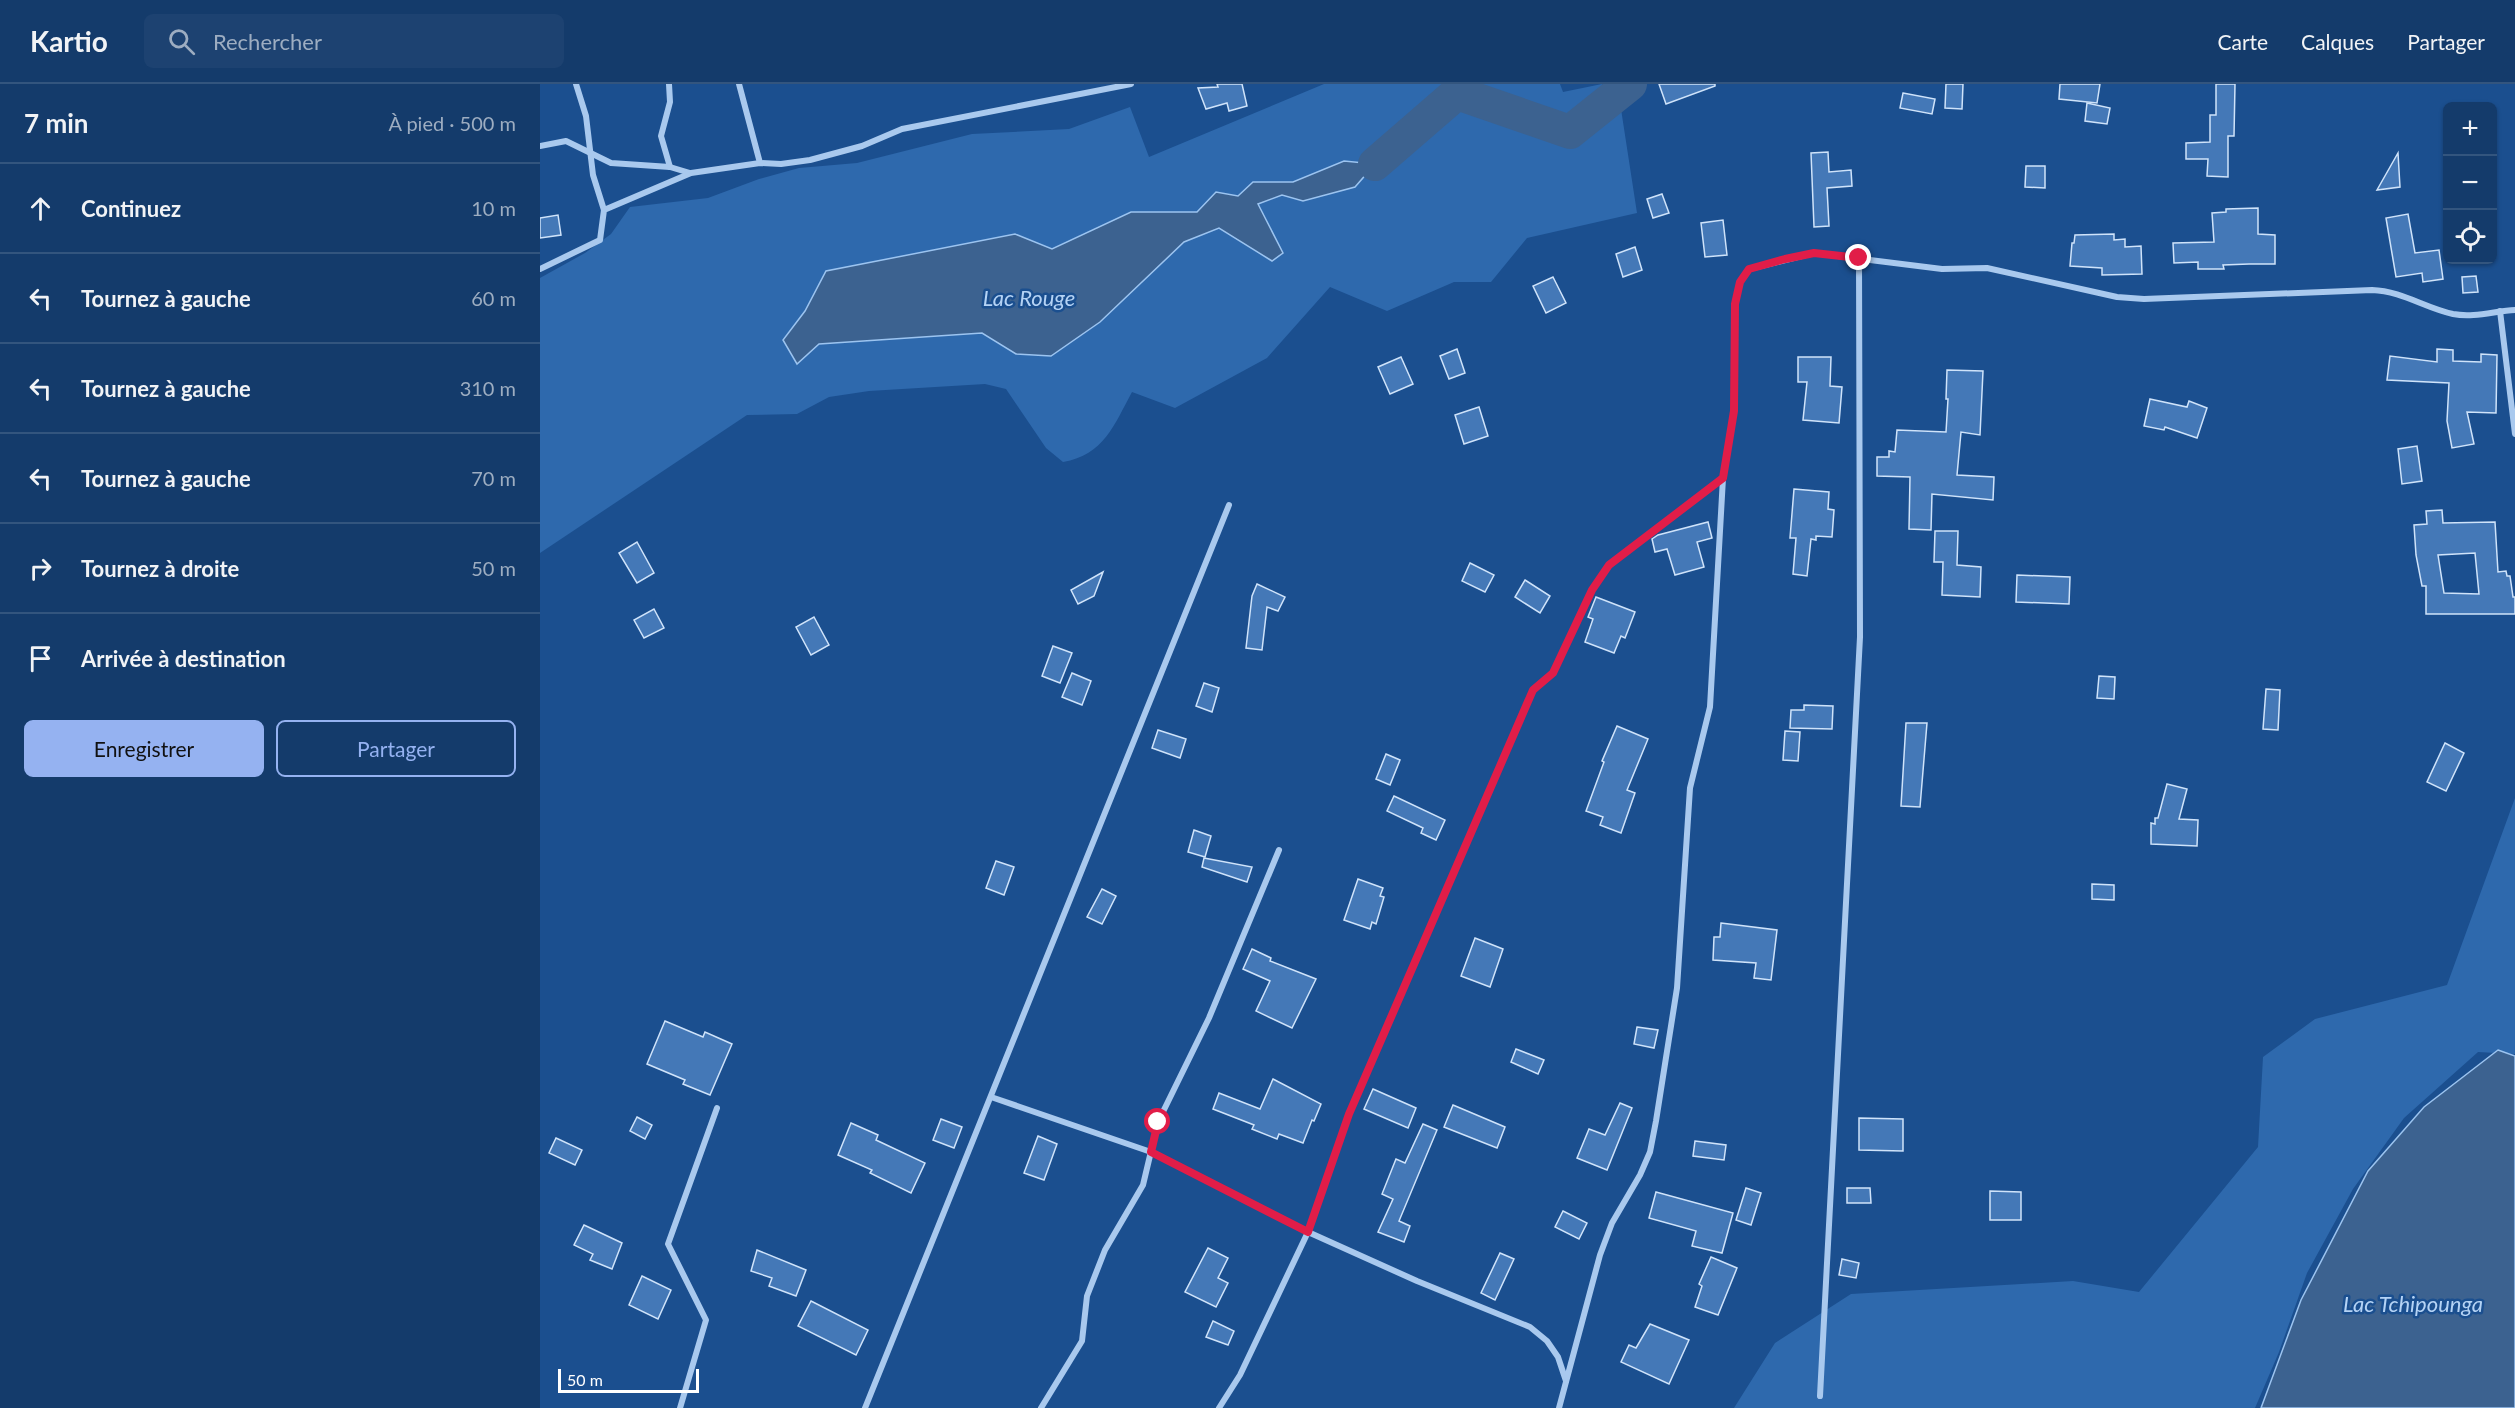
<!DOCTYPE html>
<html lang="fr">
<meta charset="utf-8">
<style>
:root{--surface:#143b6b;--page:#1d4271;--text:#f1f3f6;--muted:#9dadc1;--line:#33557e;--accent:#95b2f1}
body{margin:0;font-family:Lato,sans-serif;background:var(--page);color:var(--text)}
.controls{position:absolute;right:18px;top:18px;display:grid;overflow:hidden;border-radius:9px;box-shadow:0 2px 4px #0004}
.controls button{width:54px;height:54px;display:grid;place-items:center;padding:0;border:0;border-bottom:2px solid var(--line);background:var(--surface);color:var(--text);font:30px sans-serif}
.scale{position:absolute;left:18px;bottom:15px;width:141px;box-sizing:border-box;padding-left:6px;border:3px solid #fff;border-top:0;font-size:16px;line-height:21px;white-space:nowrap;color:#fff;-webkit-text-stroke:4px #1b4f8f;paint-order:stroke}
.stop{position:absolute;width:18px;height:18px;margin:-14px;border:4px solid #e11d48;border-radius:50%;background:#fff}
.stop.end{background:#e11d48;border-color:#fff;box-shadow:0 2px 6px #0008}
.list{margin:0;padding:0;list-style:none}
h2{display:flex;justify-content:space-between;align-items:center;height:78px;margin:0;padding:0 24px;font-size:26px}
h2 small{font-size:20px;font-weight:400;color:var(--muted)}
.list li{display:grid;grid-template-columns:39px 1fr auto;gap:18px;align-items:center;box-sizing:border-box;height:90px;padding:0 24px;border-top:2px solid var(--line)}
.list b{display:block;font-size:22px;white-space:nowrap}
.list em{font-size:20px;font-style:normal;color:var(--muted)}
.actions{display:flex;gap:12px;padding:18px 24px}
.actions a{flex:1;padding:14px 0;border:2px solid var(--accent);border-radius:9px;text-align:center;font-size:21px;color:var(--accent)}
.actions .main{background:var(--accent);color:#111}
.icon{flex:none;width:33px;height:33px;fill:none;stroke:currentColor;stroke-width:2;stroke-linecap:round;stroke-linejoin:round}
.map{position:relative;flex:none;width:1975px;height:1324px;overflow:hidden}
header{display:flex;align-items:center;gap:36px;box-sizing:border-box;height:84px;padding:0 30px;background:var(--surface);border-bottom:2px solid var(--line)}
header strong{font-size:28px}
nav{display:flex;gap:33px;margin-inline-start:auto;font-size:21px}
.search{width:420px;height:54px;background:var(--page);display:flex;align-items:center;gap:15px;box-sizing:border-box;padding:0 21px;border-radius:9px;color:var(--muted);font-size:22px}
main{display:flex}
aside{flex:1;background:var(--surface)}
.map>svg:first-child{display:block}
.green{fill:#2e69ad}
.water{fill:#3c6290;stroke:#9cc4f0;stroke-width:1.5}
.lines{fill:none;stroke-linecap:round;stroke-linejoin:round}
.river{stroke:#3c6290;stroke-width:34}
.building{fill:#4478b7;stroke:#cfe3fa;stroke-width:1.5;fill-rule:evenodd}
.street{stroke:#a9c9ee;stroke-width:6}
.route{stroke:#e11d48;stroke-width:8}
.labels{text-anchor:middle;stroke-width:5;stroke-linejoin:round;paint-order:stroke}
.water-label{font-size:22px;font-style:italic;fill:#b5d3f5;stroke:#1b4f8f}
</style>
<header>
<strong>Kartio</strong>
<div class="search"><svg class="icon" aria-label="search" viewBox="0 0 24 24"><circle cx="10" cy="10" r="6"/><path d="M15 15l6 6"/></svg>Rechercher</div>
<nav><a>Carte</a><a>Calques</a><a>Partager</a></nav>
</header>
<main>
<aside>
<h2>7 min<small>À pied · 500 m</small></h2>
<ul class="list">
<li><svg class="icon" aria-label="ahead" viewBox="0 0 24 24"><path d="M12 20V5M6 11l6-6 6 6"/></svg><div><b>Continuez</b></div><em>10 m</em></li>
<li><svg class="icon" aria-label="left" viewBox="0 0 24 24"><path d="M17 20v-9H6M10 6l-5 5 5 5"/></svg><div><b>Tournez à gauche</b></div><em>60 m</em></li>
<li><svg class="icon" aria-label="left" viewBox="0 0 24 24"><path d="M17 20v-9H6M10 6l-5 5 5 5"/></svg><div><b>Tournez à gauche</b></div><em>310 m</em></li>
<li><svg class="icon" aria-label="left" viewBox="0 0 24 24"><path d="M17 20v-9H6M10 6l-5 5 5 5"/></svg><div><b>Tournez à gauche</b></div><em>70 m</em></li>
<li><svg class="icon" aria-label="right" viewBox="0 0 24 24"><path d="M7 20v-9h11M14 6l5 5-5 5"/></svg><div><b>Tournez à droite</b></div><em>50 m</em></li>
<li><svg class="icon" aria-label="arrive" viewBox="0 0 24 24"><path d="M6 21V4h12l-3 4 3 4H6"/></svg><div><b>Arrivée à destination</b></div></li>
</ul>
<div class="actions"><a class="main">Enregistrer</a><a>Partager</a></div>
</aside>
<div class="map">
<svg width="1975" height="1324" viewBox="0 0 1975 1324">
<rect width="100%" height="100%" fill="#1b4f8f"/>
<g class="green">
<path d="M784 0H1020L1023 8 1062 0 1081 25 1097 129 987 154 951 198H914L847 227 790 203 727 274 635 324 592 308C574 341 564 371 523 378L506 364 466 305 445 300 329 307 289 313 257 330 207 331 0 469V194L45 169 71 150 90 123 168 114 219 95 259 84 317 79 432 50 529 45 590 23 609 73Z"/>
<path d="M1975 714V970L1938 968 1864 1034 1813 1105 1767 1189 1739 1268 1715 1324H1194L1235 1259 1311 1210 1533 1197 1599 1208 1718 1063 1723 973 1775 935 1907 901Z"/>
</g>
<g class="water">
<path d="M804 77 835 80 815 103 763 117 742 111 718 120 743 169 732 177 679 144 644 158 560 238 511 272 476 270 442 249 279 260 257 280 243 256 265 227 286 187 475 150 512 165 591 128H657L676 108 698 112 713 98H753Z"/>
<path d="M1958 966 1975 972V1324H1721L1761 1216 1828 1087 1884 1023Z"/>
</g>
<g class="lines">
<path class="river" d="M835 80 917 9 1030 48 1090 0"/>
</g>
<g class="building">
<path d="M677 0H702L707 22 689 27 687 19 666 25 658 4 678 3Z"/>
<path d="M1119 0H1175V2L1126 20Z"/>
<path d="M1406 0H1423L1422 25 1405 24Z"/>
<path d="M1520 0H1560L1557 19 1519 15Z"/>
<path d="M1676 0H1695L1694 52H1688V93L1667 92 1668 75H1646V59L1670 58V31H1676Z"/>
<path d="M1363 9 1395 15 1392 30 1360 24Z"/>
<path d="M1547 19 1570 24 1567 40 1545 37Z"/>
<path d="M1288 68 1289 88 1311 86 1312 102 1287 104 1289 142 1274 143 1271 69Z"/>
<path d="M1858 69 1860 103 1837 106Z"/>
<path d="M1486 82H1505V104L1485 103Z"/>
<path d="M1122 110 1129 129 1113 134 1107 115Z"/>
<path d="M1718 124V150L1735 151V180H1709L1683 181 1684 185H1658V178L1634 179 1633 159 1674 158 1672 129 1686 128V125Z"/>
<path d="M1868 130 1875 169 1899 166 1903 195 1883 198 1882 189 1856 193 1846 134Z"/>
<path d="M18 131 21 151 0 154V134Z"/>
<path d="M1183 136 1187 171 1165 173 1161 139Z"/>
<path d="M1574 150V156L1585 155V163L1601 162 1602 190 1562 191V184L1530 182 1532 159H1534L1535 151Z"/>
<path d="M1095 163 1102 186 1083 193 1076 170Z"/>
<path d="M1936 192 1938 208 1923 209 1922 193Z"/>
<path d="M1013 193 1026 219 1006 229 993 202Z"/>
<path d="M917 265 925 289 909 295 900 272Z"/>
<path d="M1897 265 1913 266V277L1941 278V270L1957 271 1956 329 1927 328 1934 360 1912 364 1907 337 1909 299 1847 296 1850 272 1897 278Z"/>
<path d="M861 273 873 300 850 310 838 283Z"/>
<path d="M1258 273H1291L1290 302 1302 303 1299 339 1263 336 1267 298H1258Z"/>
<path d="M1407 286 1443 287 1440 351 1421 348 1417 391 1454 393 1453 416 1392 410 1391 446 1369 445 1370 393 1337 392V373H1349V367L1355 368 1357 346 1406 348 1408 315H1406Z"/>
<path d="M1610 315 1647 323 1649 317 1667 324 1657 354 1625 343 1624 346 1604 342Z"/>
<path d="M939 323 948 352 924 360 915 331Z"/>
<path d="M1877 362 1882 397 1862 400 1858 365Z"/>
<path d="M1254 405 1289 408 1288 425 1294 426 1292 453 1276 452V456L1271 455 1267 492 1253 490 1256 454H1250Z"/>
<path d="M1902 426 1903 439 1955 438 1958 488 1966 487 1967 492H1970L1973 513H1975V530H1886V502H1882L1876 471 1874 441 1887 440 1886 427ZM1935 469 1939 510 1904 509 1898 471Z"/>
<path d="M1168 438 1172 454 1157 458 1164 483 1135 491 1127 465 1115 468 1112 455 1118 451Z"/>
<path d="M1395 447H1418L1417 481 1441 483 1440 513 1402 511 1403 478H1394Z"/>
<path d="M97 458 114 489 97 499 79 469Z"/>
<path d="M930 479 954 491 945 508 922 497Z"/>
<path d="M563 488 554 512 538 520 531 506Z"/>
<path d="M1477 491 1530 493 1529 520 1476 518Z"/>
<path d="M985 496 1010 512 1000 529 975 513Z"/>
<path d="M717 500 745 513 738 527 727 523 722 566 706 564 712 512Z"/>
<path d="M1056 513 1095 528 1085 554 1081 552 1074 569 1045 558 1053 535 1048 533Z"/>
<path d="M114 525 124 544 104 554 94 536Z"/>
<path d="M274 533 289 561 271 571 256 543Z"/>
<path d="M513 562 532 569 520 599 502 592Z"/>
<path d="M532 589 551 597 542 621 522 613Z"/>
<path d="M1559 592 1575 593 1574 615 1557 614Z"/>
<path d="M664 599 679 604 672 628 656 622Z"/>
<path d="M1726 605 1740 606 1738 646 1723 645Z"/>
<path d="M1264 621 1293 622 1292 645 1250 644 1251 626H1264Z"/>
<path d="M1366 639H1387L1380 723 1361 722Z"/>
<path d="M1077 642 1108 655 1087 706 1095 709 1081 749 1060 741 1063 733 1046 727 1064 678 1062 677Z"/>
<path d="M618 646 646 655 640 674 612 664Z"/>
<path d="M1245 647 1260 648 1258 677 1243 676Z"/>
<path d="M1905 659 1924 669 1906 707 1887 698Z"/>
<path d="M846 670 860 676 850 701 836 695Z"/>
<path d="M1627 700 1647 705 1639 735 1658 736 1657 762 1611 760V739L1615 740V734H1618Z"/>
<path d="M854 712 905 736 896 756 881 749 883 744 847 727Z"/>
<path d="M654 746 671 752 665 773 648 768Z"/>
<path d="M664 774 712 783 707 798 662 783Z"/>
<path d="M456 777 474 783 464 811 446 804Z"/>
<path d="M818 795 843 804 840 812 844 813 836 840 832 838 830 845 804 836Z"/>
<path d="M1552 800 1574 801V816L1552 815Z"/>
<path d="M562 805 576 812 562 840 547 833Z"/>
<path d="M1181 839 1237 846 1231 896 1214 894 1216 879 1173 876 1174 853H1180Z"/>
<path d="M935 854 963 865 950 903 921 892Z"/>
<path d="M712 865 731 874 730 877 776 895 752 944 716 927 730 897 703 885Z"/>
<path d="M125 937 163 953 165 948 192 960 170 1011 143 1000 145 996 107 980Z"/>
<path d="M1097 943 1118 946 1114 964 1094 960Z"/>
<path d="M976 965 1004 976 998 990 971 978Z"/>
<path d="M733 995 781 1020 774 1037 772 1036 763 1059 739 1050 737 1055 712 1045 714 1041 673 1025 679 1009 720 1025Z"/>
<path d="M833 1005 876 1024 868 1044 824 1025Z"/>
<path d="M1080 1019 1092 1024 1067 1086 1037 1074 1049 1045 1065 1051Z"/>
<path d="M913 1021 965 1043 957 1064 904 1043Z"/>
<path d="M97 1033 112 1041 105 1055 90 1047Z"/>
<path d="M1319 1034 1363 1035V1067L1319 1066Z"/>
<path d="M401 1035 422 1043 414 1064 393 1056Z"/>
<path d="M311 1039 338 1051 336 1056 385 1079 371 1109 330 1089 332 1086 298 1071Z"/>
<path d="M883 1040 897 1046 859 1137 870 1142 864 1158 838 1148 853 1115 842 1110 856 1075 865 1079Z"/>
<path d="M498 1052 517 1060 504 1096 484 1089Z"/>
<path d="M16 1054 42 1066 35 1081 9 1069Z"/>
<path d="M1155 1057 1186 1061 1184 1076 1153 1072Z"/>
<path d="M1206 1104 1221 1109 1211 1141 1196 1136Z"/>
<path d="M1307 1104H1330L1331 1119H1307Z"/>
<path d="M1450 1107 1481 1108V1136H1450Z"/>
<path d="M1116 1108 1193 1129 1182 1169 1152 1162 1156 1147 1109 1134Z"/>
<path d="M1023 1127 1047 1139 1039 1155 1015 1143Z"/>
<path d="M44 1141 82 1159 72 1185 50 1176 53 1170 34 1161Z"/>
<path d="M668 1164 688 1174 678 1194 688 1199 676 1223 645 1208Z"/>
<path d="M217 1166 266 1186 256 1212 229 1202 232 1194 211 1187Z"/>
<path d="M960 1169 974 1175 955 1216 941 1209Z"/>
<path d="M1171 1173 1197 1184 1178 1231 1155 1223 1162 1202 1159 1200Z"/>
<path d="M1302 1175 1319 1179 1316 1194 1299 1191Z"/>
<path d="M102 1192 131 1206 118 1235 89 1221Z"/>
<path d="M271 1217 328 1246 316 1271 258 1242Z"/>
<path d="M673 1237 694 1247 688 1261 666 1253Z"/>
<path d="M1110 1240 1149 1256 1129 1300 1081 1278 1089 1261 1096 1264Z"/>
</g>
<g class="lines">
<g class="street">
<path d="M36 0 46 32 53 91 64 126"/>
<path d="M129 0 130 18 121 52 130 83"/>
<path d="M199 0 220 79"/>
<path d="M0 62 26 57 71 79 130 83 150 89"/>
<path d="M0 185 60 156 64 126 151 89 220 79 241 80 270 76 322 62 362 45 591 0"/>
<path d="M1960 227 1975 350"/>
<path d="M451 1013 611 1068 768 1148 877 1197 990 1243 1007 1257 1018 1273 1026 1297"/>
<path d="M1280 1312 1320 553 1319 174"/>
<path d="M140 1324 166 1236 128 1160 177 1024"/>
<path d="M325 1324 689 421"/>
<path d="M501 1324 542 1257 547 1212 565 1166 603 1101 618 1038 669 934 739 766"/>
<path d="M679 1324 700 1291 768 1148 809 1030 993 606 1013 589 1052 506 1069 481 1183 394"/>
<path d="M1019 1324 1060 1171 1072 1139 1100 1091 1110 1068 1116 1037 1137 904 1150 704 1170 623 1183 394 1194 327 1195 220 1200 198 1209 185 1274 169 1402 185 1447 184 1577 213 1604 215 1832 206C1862 207 1885 224 1913 230 1934 234 1955 227 1975 226"/>
</g>
</g>
<g class="lines">
<path class="route" d="M618 1038 611 1068 768 1148 809 1030 993 606 1013 589 1052 506 1069 481 1183 394 1194 327 1195 220 1200 198 1209 185 1245 175 1274 169 1319 174"/>
</g>
<g class="labels">
<g class="water-label">
<text x="489" y="222">Lac Rouge</text>
<text x="1873" y="1228">Lac Tchipounga</text>
</g>
</g>
</svg>
<div class="controls">
<button>+</button>
<button>−</button>
<button><svg class="icon" aria-label="locate" viewBox="0 0 24 24"><circle cx="12" cy="12" r="6"/><path d="M12 2v4M12 18v4M2 12h4M18 12h4"/></svg></button>
</div>
<div class="scale">50 m</div>
<div class="stop" style="left:618px;top:1038px"></div>
<div class="stop end" style="left:1319px;top:174px"></div>
</div>
</main>
